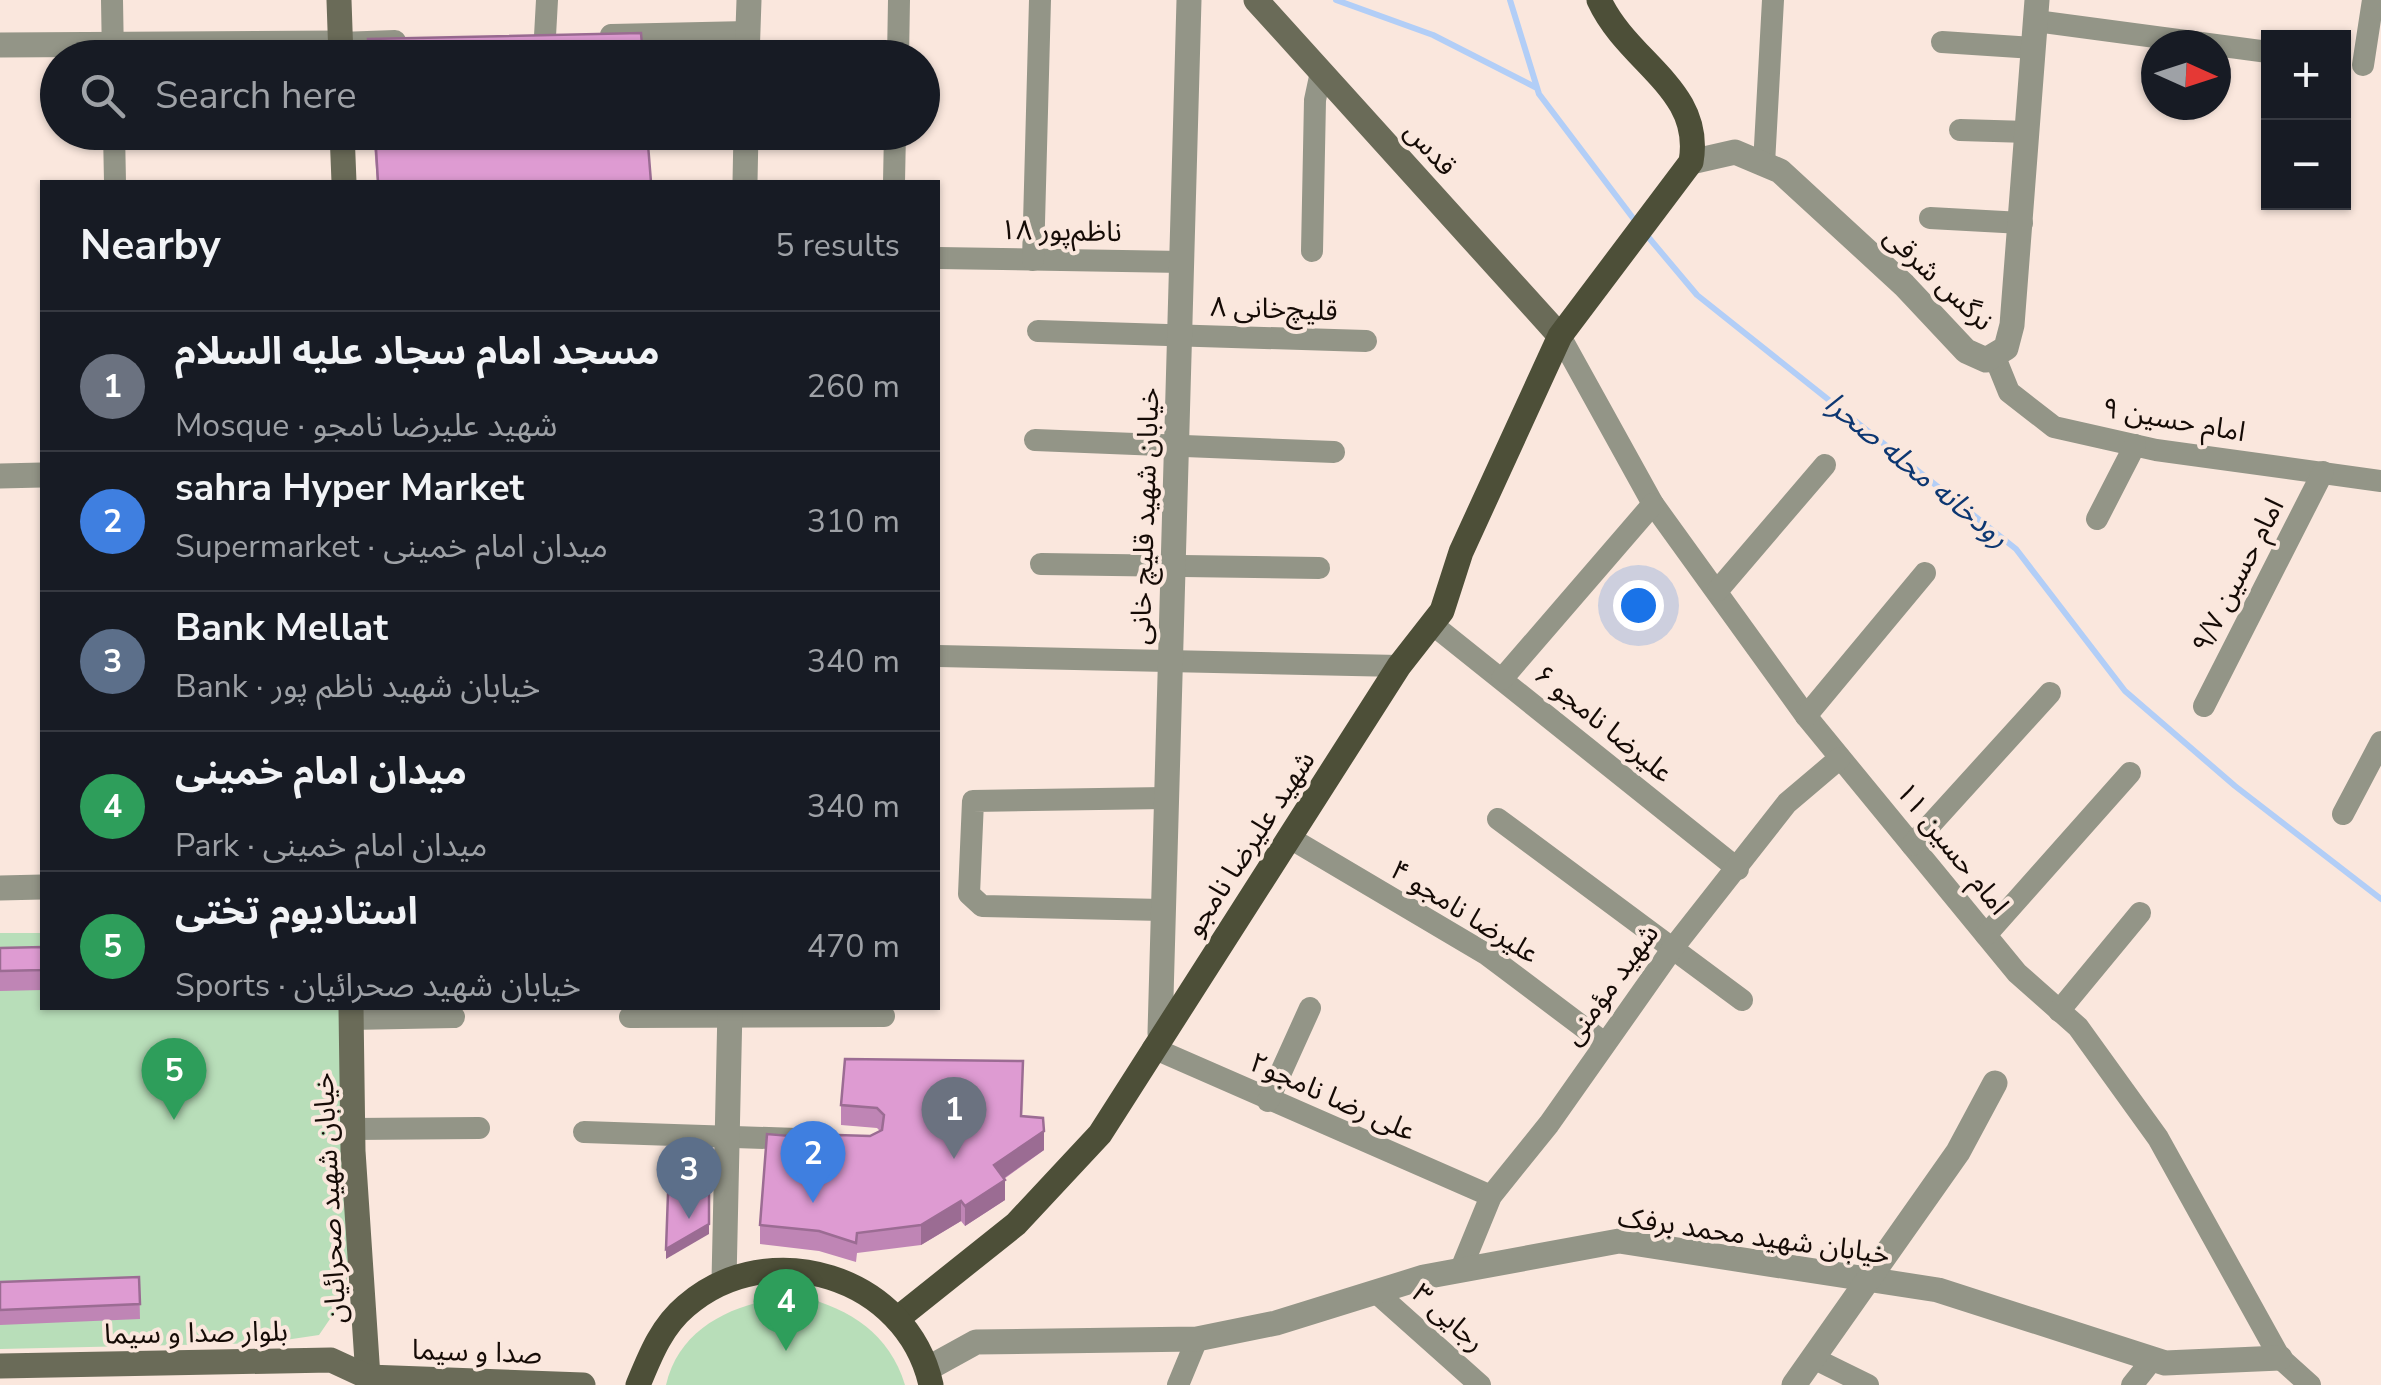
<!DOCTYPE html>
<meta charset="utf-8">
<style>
:root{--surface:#171b24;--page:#20242c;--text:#f1f3f6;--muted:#9ea1a6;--line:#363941;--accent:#d14533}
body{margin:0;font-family:"Nunito Sans","Noto Sans Arabic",sans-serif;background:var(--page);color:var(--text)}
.controls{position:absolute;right:30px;top:30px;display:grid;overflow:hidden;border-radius:0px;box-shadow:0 2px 8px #0004}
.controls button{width:90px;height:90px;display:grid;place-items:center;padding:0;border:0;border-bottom:2px solid var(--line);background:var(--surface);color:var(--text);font:50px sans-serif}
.compass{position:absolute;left:2141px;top:30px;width:90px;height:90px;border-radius:50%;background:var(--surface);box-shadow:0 2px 8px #0004;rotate:93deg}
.you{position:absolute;left:1638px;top:605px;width:35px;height:35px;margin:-25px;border:8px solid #fff;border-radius:50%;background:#1a73e8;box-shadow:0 0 0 15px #1a73e833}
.badge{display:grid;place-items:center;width:65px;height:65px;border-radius:50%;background:var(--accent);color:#fff;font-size:32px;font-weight:700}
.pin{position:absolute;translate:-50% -82px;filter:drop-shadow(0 2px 5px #0008)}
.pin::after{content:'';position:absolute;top:52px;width:35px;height:30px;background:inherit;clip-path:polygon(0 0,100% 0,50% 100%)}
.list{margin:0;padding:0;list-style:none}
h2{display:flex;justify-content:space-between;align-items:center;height:130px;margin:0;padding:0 40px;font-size:42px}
h2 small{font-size:32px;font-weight:400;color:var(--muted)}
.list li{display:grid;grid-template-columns:65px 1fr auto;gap:30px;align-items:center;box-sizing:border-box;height:140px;padding:0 40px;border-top:2px solid var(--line)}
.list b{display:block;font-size:38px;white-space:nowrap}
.list p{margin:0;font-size:32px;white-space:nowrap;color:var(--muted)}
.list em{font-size:32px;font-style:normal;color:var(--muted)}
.icon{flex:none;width:55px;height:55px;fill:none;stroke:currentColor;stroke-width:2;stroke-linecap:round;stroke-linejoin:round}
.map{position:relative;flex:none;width:2381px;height:1385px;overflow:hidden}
.search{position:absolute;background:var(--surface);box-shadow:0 2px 8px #0004;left:40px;top:40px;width:900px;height:110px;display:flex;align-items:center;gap:25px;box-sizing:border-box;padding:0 35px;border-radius:55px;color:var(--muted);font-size:38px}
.panel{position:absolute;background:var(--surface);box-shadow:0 2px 8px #0004;left:40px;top:180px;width:900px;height:830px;border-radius:0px}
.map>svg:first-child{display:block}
.green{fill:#b8deb9}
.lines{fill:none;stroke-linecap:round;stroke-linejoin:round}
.stream{stroke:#b2cef7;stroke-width:6}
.minor{stroke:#939587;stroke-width:22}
.tertiary{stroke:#939587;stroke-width:25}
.secondary{stroke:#6a6b58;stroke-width:25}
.primary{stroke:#4d4f38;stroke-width:25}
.wall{fill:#bf85b5}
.shaded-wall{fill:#9b6c93}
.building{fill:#de9bd2;stroke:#9b6c93;stroke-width:2.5}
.labels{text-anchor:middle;stroke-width:8;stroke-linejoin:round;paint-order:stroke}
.street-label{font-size:28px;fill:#150b06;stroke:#fae7dd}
.water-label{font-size:30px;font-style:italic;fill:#0d3771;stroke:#fae7dd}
</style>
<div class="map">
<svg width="2381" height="1385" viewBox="0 0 2381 1385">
<rect width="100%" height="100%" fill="#fae7dd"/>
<g class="green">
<path d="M0 933H42V1008H346L349 1261 345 1297 319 1335 265 1343 0 1349Z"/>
<path d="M801 1296C851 1310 889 1333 905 1385H666C680 1322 745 1299 801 1296Z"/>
</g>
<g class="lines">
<g class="stream">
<path d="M1336 0 1433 35 1535 87"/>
<path d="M1510 0 1539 94 1636 222"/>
<path d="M1644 232 1697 295 2016 549 2125 691 2235 786 2381 899"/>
</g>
<g class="minor">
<path d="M112 0 113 58"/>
<path d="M2036 21 2268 52"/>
<path d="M611 35 748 32"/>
<path d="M545 36 547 0"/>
<path d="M1942 42 2034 48"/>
<path d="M340 43 395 41"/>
<path d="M898 58 899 0"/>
<path d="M2363 65 2373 0"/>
<path d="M1960 130 2028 132"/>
<path d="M114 132 115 182"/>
<path d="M1764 164 1773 0"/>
<path d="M894 182 895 132"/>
<path d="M1930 218 2022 223"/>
<path d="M1312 251 1315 100 1321 72"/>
<path d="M938 258 1183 262"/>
<path d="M1033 260 1040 0"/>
<path d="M1038 331 1366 341"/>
<path d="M1560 336 1653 504 1806 716 2017 973 2078 1027 2158 1138 2280 1358 2310 1385"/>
<path d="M1994 355 2009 392 2054 427 2156 450 2381 481"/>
<path d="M1035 440 1334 452"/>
<path d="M2097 519 2135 445"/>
<path d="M1041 564 1319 568"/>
<path d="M1718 590 1825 465"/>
<path d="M1432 624 1738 869"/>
<path d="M938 656 1399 666"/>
<path d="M1502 679 1653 504"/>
<path d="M2204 706 2323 472"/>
<path d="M1806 716 1925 573"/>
<path d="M2343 814 2381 742"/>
<path d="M1498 819 1742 1000"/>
<path d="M1290 838 1486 954 1603 1042"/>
<path d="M1912 845 2050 693"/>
<path d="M1162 910 982 906 969 894 973 801 1165 798"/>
<path d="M1986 935 2130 773"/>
<path d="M2059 1011 2140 913"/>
<path d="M630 1017 884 1016"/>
<path d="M351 1019 454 1017"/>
<path d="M1153 1048 1491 1196"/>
<path d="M1268 1101 1310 1008"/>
<path d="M353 1129 479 1128"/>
<path d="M584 1132 797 1139"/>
<path d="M1461 1269 1491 1196 1549 1124 1673 948 1787 803 1840 758"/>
<path d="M1378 1294 1480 1385"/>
<path d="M1813 1358 1868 1385"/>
<path d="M1178 1385 1197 1339"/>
<path d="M2132 1385 2152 1360"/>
</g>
<g class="tertiary">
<path d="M0 45 340 43"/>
<path d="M747 58 749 0"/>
<path d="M1691 162 1735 152 1780 171 1904 285 1966 351 1986 360 2006 348 2012 325 2037 0"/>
<path d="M745 182 746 132"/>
<path d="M0 476 42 475"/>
<path d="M0 888 42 887"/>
<path d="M1160 1033 1189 0"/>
<path d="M724 1281 730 1008"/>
<path d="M927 1369 976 1342 1197 1339 1276 1323 1424 1277 1619 1241 1938 1290 2165 1363 2280 1358"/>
<path d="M1794 1385 1958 1152 1995 1083"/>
</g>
<g class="secondary">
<path d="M339 0 341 58"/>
<path d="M1256 0 1560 336"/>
<path d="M342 132 344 182"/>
<path d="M351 1008 353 1151 368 1377"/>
<path d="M0 1366 331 1360 368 1377 583 1385"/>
</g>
<g class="primary">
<path d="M897 1319 1016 1224 1100 1134 1399 666 1442 611 1461 552 1560 336 1691 162C1704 89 1628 63 1599 0"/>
<path d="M638 1385C650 1356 661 1327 686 1306 769 1234 907 1276 931 1385"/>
</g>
</g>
<g class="wall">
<path d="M373 132H647L651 182H377Z"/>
<path d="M42 947V990L0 991V948Z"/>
<path d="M1023 1081 1022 1116 1044 1150 1004 1179 1005 1200 965 1226 961 1221 921 1245 857 1253 856 1262 819 1251 760 1244V1225L837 1140 870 1136 880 1131 877 1128 841 1125V1105Z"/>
<path d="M139 1277 140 1319 0 1325V1282Z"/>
</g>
<g class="shaded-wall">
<path d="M1044 1131V1150L994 1185V1165Z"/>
<path d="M1005 1180V1200L965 1226V1206Z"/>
<path d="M709 1194V1234L666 1259V1249Z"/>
<path d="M961 1201V1221L921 1245V1225Z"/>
</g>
<g class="building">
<path d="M641 33 643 58H369L368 39Z"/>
<path d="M375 132H647L651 182H378Z"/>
<path d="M42 947V970L0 971V948Z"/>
<path d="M845 1059 1023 1061 1021 1116 1043 1118 1044 1131 994 1165 1005 1180 965 1206 961 1201 921 1225 857 1233 856 1243 819 1231 760 1225 767 1134 837 1140 838 1135 870 1136 882 1130 884 1115 877 1108 841 1105Z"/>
<path d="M668 1194H709V1224L666 1249Z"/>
<path d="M139 1277 140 1304 0 1310V1282Z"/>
</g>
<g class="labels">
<g class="street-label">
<text transform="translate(1431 148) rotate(48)" y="10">قدس</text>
<text transform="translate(1061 230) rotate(1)" y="10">ناظم‌پور ۱۸</text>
<text transform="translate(1939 278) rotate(43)" y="10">نرگس شرقی</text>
<text transform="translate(1274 308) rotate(2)" y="10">قلیچ‌خانی ۸</text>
<text transform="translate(2174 419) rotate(10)" y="10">امام حسین ۹</text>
<text transform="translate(1144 516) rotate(-88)" y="10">خیابان شهید قلیچ خانی</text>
<text transform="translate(2237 575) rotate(-63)" y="10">امام حسین ۹/۷</text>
<text transform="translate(1604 723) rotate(39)" y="10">علیرضا نامجو ۶</text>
<text transform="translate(1249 843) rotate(-57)" y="10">شهید علیرضا نامجو</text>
<text transform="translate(1953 848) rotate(51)" y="10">امام حسین ۱۱</text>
<text transform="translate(1465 911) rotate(32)" y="10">علیرضا نامجو ۴</text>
<text transform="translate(1610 984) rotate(-54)" y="10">شهید مؤمنی</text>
<text transform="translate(1333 1096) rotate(24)" y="10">علی رضا نامجو۲</text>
<text transform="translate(329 1198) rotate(-93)" y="10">خیابان شهید صحرائیان</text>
<text transform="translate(1754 1235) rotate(8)" y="10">خیابان شهید محمد برفک</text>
<text transform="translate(1449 1317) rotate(42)" y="10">رجایی ۳</text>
<text transform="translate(196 1332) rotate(-1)" y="10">بلوار صدا و سیما</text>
<text transform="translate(477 1351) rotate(2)" y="10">صدا و سیما</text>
</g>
<g class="water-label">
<text transform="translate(1917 470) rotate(39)" y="10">رودخانه محله صحرا</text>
</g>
</g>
</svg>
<div class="controls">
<button>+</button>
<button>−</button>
</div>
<svg class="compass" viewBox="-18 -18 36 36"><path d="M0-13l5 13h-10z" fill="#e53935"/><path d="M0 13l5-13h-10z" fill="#9ea1a6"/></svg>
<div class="you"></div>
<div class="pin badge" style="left:954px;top:1159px;background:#6b7280">1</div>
<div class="pin badge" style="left:813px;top:1203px;background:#3f7fe0">2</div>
<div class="pin badge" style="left:689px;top:1219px;background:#5c6f8a">3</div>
<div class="pin badge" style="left:786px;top:1351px;background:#2e9e5b">4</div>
<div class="pin badge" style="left:174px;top:1120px;background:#2e9e5b">5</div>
<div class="search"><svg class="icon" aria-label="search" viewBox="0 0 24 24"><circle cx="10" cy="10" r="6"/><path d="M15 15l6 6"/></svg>Search here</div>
<section class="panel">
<h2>Nearby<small>5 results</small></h2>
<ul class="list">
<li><span class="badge" style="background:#6b7280">1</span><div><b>مسجد امام سجاد علیه السلام</b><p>Mosque · شهید علیرضا نامجو</p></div><em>260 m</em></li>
<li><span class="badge" style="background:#3f7fe0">2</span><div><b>sahra Hyper Market</b><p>Supermarket · میدان امام خمینی</p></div><em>310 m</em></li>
<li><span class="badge" style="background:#5c6f8a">3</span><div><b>Bank Mellat</b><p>Bank · خیابان شهید ناظم پور</p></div><em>340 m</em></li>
<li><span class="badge" style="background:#2e9e5b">4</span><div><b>میدان امام خمینی</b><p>Park · میدان امام خمینی</p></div><em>340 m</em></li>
<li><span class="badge" style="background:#2e9e5b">5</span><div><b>استادیوم تختی</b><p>Sports · خیابان شهید صحرائیان</p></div><em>470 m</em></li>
</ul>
</section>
</div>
